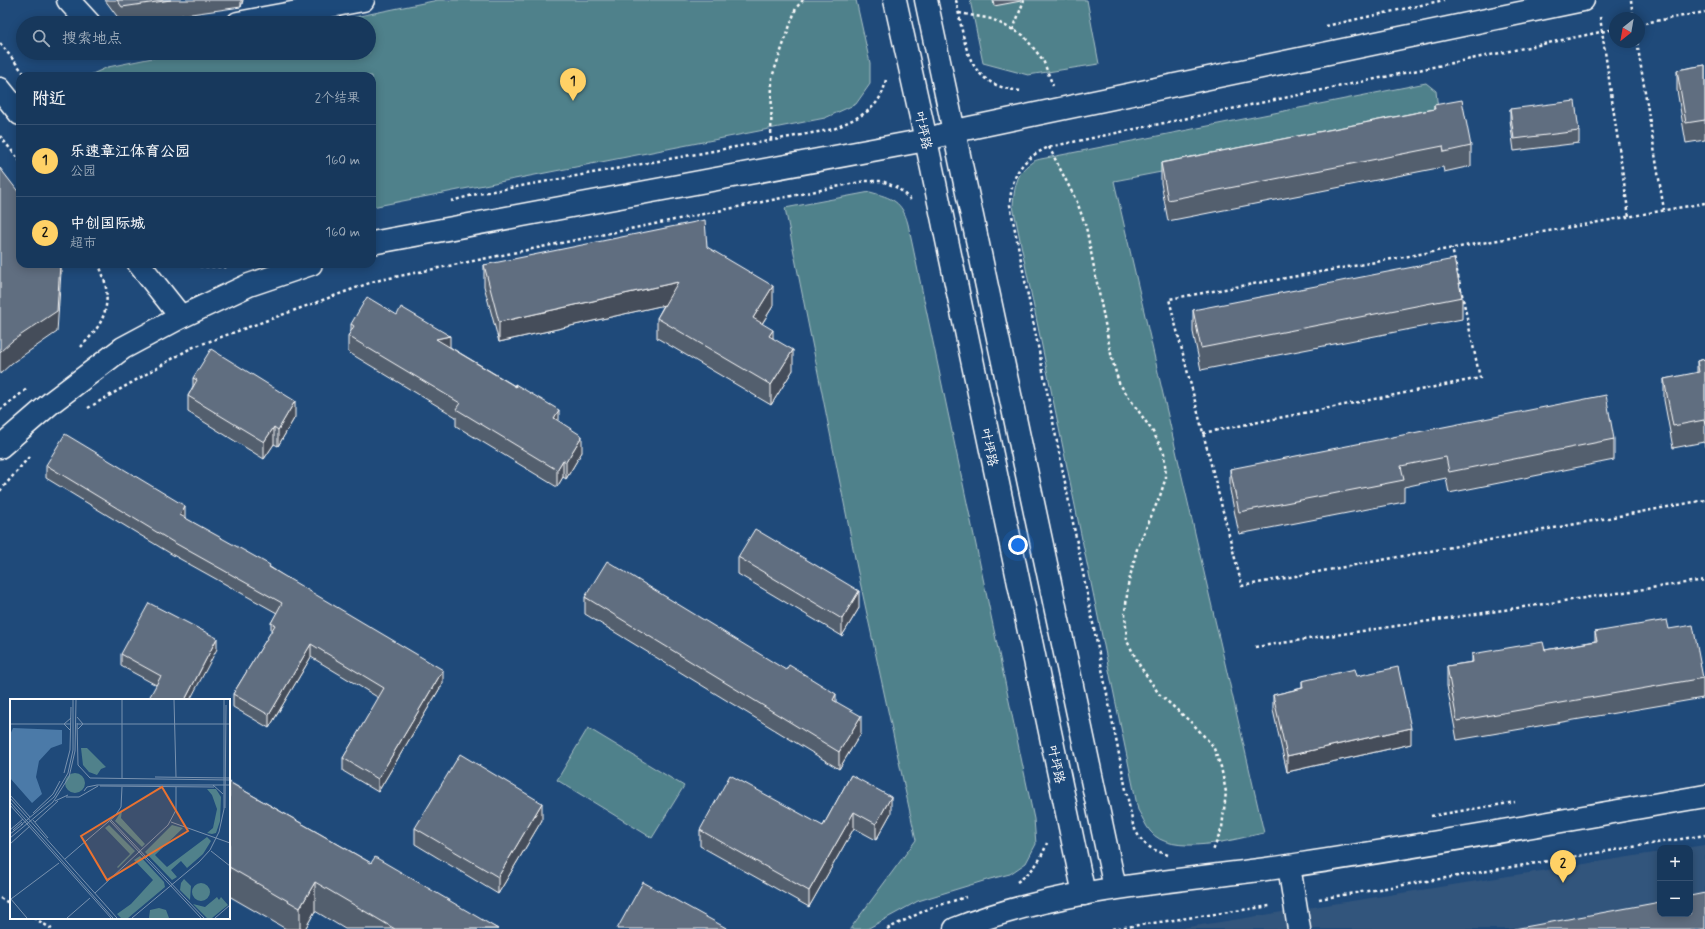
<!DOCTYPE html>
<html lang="zh">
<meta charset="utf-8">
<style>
:root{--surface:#17385c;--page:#244365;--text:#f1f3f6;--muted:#9eacbb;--line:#365272;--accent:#ffd166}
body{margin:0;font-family:Mynerve,"LXGW WenKai TC",sans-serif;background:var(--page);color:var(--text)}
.controls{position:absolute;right:12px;bottom:12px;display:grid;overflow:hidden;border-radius:8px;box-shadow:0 2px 10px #0003}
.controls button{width:36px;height:36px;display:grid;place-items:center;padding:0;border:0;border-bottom:1px solid var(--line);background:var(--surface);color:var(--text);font:20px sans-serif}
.compass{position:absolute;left:1609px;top:12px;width:36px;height:36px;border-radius:50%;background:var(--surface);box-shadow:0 2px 10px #0003;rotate:211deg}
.you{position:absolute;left:1018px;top:545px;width:14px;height:14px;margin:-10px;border:3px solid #fff;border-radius:50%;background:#1a73e8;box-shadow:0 0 0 6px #1a73e833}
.badge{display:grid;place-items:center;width:26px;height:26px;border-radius:50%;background:var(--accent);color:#111;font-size:13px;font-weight:700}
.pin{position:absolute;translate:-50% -33px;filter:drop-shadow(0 1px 2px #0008)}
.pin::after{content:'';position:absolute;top:21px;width:14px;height:12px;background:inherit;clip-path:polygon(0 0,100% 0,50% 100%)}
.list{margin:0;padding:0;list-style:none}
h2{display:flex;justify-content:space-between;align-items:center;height:52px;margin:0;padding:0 16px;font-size:17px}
h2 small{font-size:13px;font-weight:400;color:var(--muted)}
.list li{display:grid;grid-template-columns:26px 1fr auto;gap:12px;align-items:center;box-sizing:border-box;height:72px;padding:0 16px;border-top:1px solid var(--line)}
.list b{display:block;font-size:15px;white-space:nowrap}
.list p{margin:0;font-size:13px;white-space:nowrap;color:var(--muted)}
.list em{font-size:13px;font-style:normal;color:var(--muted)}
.icon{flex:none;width:22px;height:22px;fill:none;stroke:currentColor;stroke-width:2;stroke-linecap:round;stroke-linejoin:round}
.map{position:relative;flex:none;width:1705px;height:929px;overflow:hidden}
.search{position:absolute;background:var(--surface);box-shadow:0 2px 10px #0003;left:16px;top:16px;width:360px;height:44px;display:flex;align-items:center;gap:10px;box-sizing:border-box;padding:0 14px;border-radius:22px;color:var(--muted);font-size:15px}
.panel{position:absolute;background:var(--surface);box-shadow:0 2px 10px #0003;left:16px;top:72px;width:360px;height:196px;border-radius:12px}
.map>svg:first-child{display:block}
.built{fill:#33557c}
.green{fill:#50818b;stroke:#a8c0c5}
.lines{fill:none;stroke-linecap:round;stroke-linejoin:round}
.minor-casing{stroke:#fff;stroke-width:25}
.path{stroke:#fff;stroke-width:2.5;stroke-dasharray:3 3;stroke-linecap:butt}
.minor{stroke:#1f4a7a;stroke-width:22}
.wall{fill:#535f6e;stroke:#fff}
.shaded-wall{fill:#444d5a;stroke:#fff}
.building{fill:#616e80;stroke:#fff}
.labels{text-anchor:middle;stroke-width:3;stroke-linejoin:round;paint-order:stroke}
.street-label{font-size:13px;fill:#fff;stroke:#1f4a7a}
.inset-road{fill:none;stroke:#7992af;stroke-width:1}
.view{fill:#eb7230;fill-opacity:0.15;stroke:#eb7230;stroke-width:2}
.inset-edge{fill:none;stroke:#fff;stroke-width:2}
</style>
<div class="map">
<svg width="1705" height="929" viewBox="0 0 1705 929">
<rect width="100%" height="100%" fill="#1f4a7a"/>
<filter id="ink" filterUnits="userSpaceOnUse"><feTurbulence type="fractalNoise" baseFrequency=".025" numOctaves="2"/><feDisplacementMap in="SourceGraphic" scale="8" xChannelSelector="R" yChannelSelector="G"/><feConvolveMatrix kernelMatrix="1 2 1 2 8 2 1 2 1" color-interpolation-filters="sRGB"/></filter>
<g filter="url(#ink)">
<path class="built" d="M1705 845V929H1176L1660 852V914H1690V848H1684Z"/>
<g class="green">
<path d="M438 0H856L870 63V84L856 104 825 118 372 207V76H88L108 67 177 53H369V23H325Z"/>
<path d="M970 0H1087L1099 64 1028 75 983 63Z"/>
<path d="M1426 83 1436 91 1439 119 1114 181 1264 833C1235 839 1171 858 1150 831 1145 825 1142 816 1138 810L1013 206C1014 190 1016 172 1031 163 1034 160 1041 159 1046 158Z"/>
<path d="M870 192C892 198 902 201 908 224L1034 819 1036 844 1026 863 1010 874 990 879 918 901 867 929H850L916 840 857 568 785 208Z"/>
<path d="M588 728 684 786 652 838 557 780Z"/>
</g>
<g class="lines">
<defs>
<g id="minor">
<path d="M68 0 89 23"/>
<path d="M895 0 926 140 1084 894"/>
<path d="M926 0 1115 888"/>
<path d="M238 23 363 0"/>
<path d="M0 89 20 114"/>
<path d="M372 243 926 140 955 131 1583 0"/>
<path d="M139 264 181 317"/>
<path d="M0 447 52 402 123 348 181 317 249 285 311 264"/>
<path d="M1289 866 1299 929"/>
<path d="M955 929C1061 887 1177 882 1289 866 1428 845 1566 820 1705 796"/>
</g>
</defs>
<use href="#minor" class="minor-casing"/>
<g class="path">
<path d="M956 0C966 46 965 86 1022 91"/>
<path d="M1631 0 1633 18"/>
<path d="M959 13 992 19 1023 35 1043 60 1053 86"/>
<path d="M1600 17 1629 217"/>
<path d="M1639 24 1705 12"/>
<path d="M1326 26 1444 0"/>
<path d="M1013 30 1024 0"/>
<path d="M1637 42 1664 210"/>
<path d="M0 43 26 76"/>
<path d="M0 136 20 161"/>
<path d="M771 140 772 77 796 8 803 0"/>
<path d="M1049 147 1077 202 1086 227 1112 359 1119 383 1153 432 1164 453 1166 477 1160 496 1137 549 1128 585 1125 614 1127 641 1140 666 1159 694 1193 724 1213 746 1221 767 1226 792 1222 828 1213 851"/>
<path d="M451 201 477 194 834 129C859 116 881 111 886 79"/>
<path d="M1705 203 1169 299 1242 586 1705 500"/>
<path d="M194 264 197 266 227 267"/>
<path d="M81 347C88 339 98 329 102 319 110 302 107 280 98 264"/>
<path d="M88 408 191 348 375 281 865 181H882L898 188 912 201"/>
<path d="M0 410 28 388"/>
<path d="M1203 433 1480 378 1452 248"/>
<path d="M0 491 29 457"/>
<path d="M1255 647 1705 580"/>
<path d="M1431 816 1515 802"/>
<path d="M1168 855C1148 848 1142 845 1133 825L1010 205C1011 175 1021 159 1049 147L1615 29"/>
<path d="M1017 882C1033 871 1040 862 1047 843"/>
<path d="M0 898 11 904"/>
<path d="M1319 899 1705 835"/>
<path d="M34 918 52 929"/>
<path d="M887 929 930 908 966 897"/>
<path d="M1112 929 1270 906"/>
</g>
<use href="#minor" class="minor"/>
</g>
<g class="wall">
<path d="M105 0H243L241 7 127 23H122Z"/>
<path d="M993 0H1021V1L994 6Z"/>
<path d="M1705 65V140L1686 143 1677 90V70Z"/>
<path d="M1434 105 1471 146V166L1444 172 1443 167 1168 221 1161 183V163L1434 109Z"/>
<path d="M1510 109 1579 131V143L1514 151 1510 120Z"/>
<path d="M707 247 773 306 762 324 773 338 793 370 771 405 657 338V318L664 305 499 342 484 286V265Z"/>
<path d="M1462 297V319L1201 370 1193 332V310Z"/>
<path d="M351 324 450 347 515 386V384L559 421 582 452 566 479 563 477 557 487 456 426V417L348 352V336L351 331Z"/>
<path d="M1705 359V447L1704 442 1673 448 1664 400V379L1697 373V361Z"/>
<path d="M193 378 295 417 278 446 274 444 264 459 188 412V396L193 386Z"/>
<path d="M1614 439V460L1449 493 1446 478 1404 487V502L1239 534 1230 490V469Z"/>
<path d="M46 465 185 518 270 567 443 683 378 792 343 771V758L379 698 311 657 269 728 233 707V694L271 632V623L277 613 173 555 46 478Z"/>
<path d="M738 557 859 608 842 636 738 574Z"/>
<path d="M585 597 861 733 839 769 585 614Z"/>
<path d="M1669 629 1703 678V698L1457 740 1447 686V666L1472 662V654L1545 650 1595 641V632Z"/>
<path d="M217 649 156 685 121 666V654Z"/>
<path d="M1357 676 1411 744 1287 772 1273 710V695L1302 688V681Z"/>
<path d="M851 775 891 813 876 840 854 828 809 907 700 846V830L823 826Z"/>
<path d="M229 782 371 863 498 929H345L315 911 305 929H286L229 896Z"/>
<path d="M542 820 498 894 415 844V828Z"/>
</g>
<g class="shaded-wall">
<path d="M241 0H243L241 7Z"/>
<path d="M60 264H61V272L57 332 12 363 0 374V352Z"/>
<path d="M678 282V302L499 342V322Z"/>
<path d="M773 286V306L753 338V318Z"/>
<path d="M773 330V350L769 336Z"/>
<path d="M450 336V353L436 339Z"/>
<path d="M793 350V370L771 405V385Z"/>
<path d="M295 401V417L278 446V430Z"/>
<path d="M559 410V427L554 418Z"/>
<path d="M274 427V444L264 459V442Z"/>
<path d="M582 436V452L566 479V462Z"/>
<path d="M563 460V477L557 487V470Z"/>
<path d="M185 506V519L180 515Z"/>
<path d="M859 591V608L842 636V619Z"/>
<path d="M217 638V649L190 700H185Z"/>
<path d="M311 644V657L269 728V715Z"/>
<path d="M443 670V683L378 792V779Z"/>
<path d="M836 694V711L833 700Z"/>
<path d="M861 716V733L839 769V752Z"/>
<path d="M1411 728V744L1287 772V756Z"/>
<path d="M891 797V813L876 840V824Z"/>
<path d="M542 803V820L498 894V877Z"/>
<path d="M854 812V828L809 907V891Z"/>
<path d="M315 882V911L305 929H300V908Z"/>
</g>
<g class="building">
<path d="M117 0H171L122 7Z"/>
<path d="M1705 65V120L1686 123 1677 70Z"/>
<path d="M1462 100 1471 146 1444 152 1443 146 1168 200 1161 163 1435 109 1434 105Z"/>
<path d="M1575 101 1579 131 1514 139 1510 109Z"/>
<path d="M0 168 20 194V264H60L57 311 12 341 0 352Z"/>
<path d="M705 220 707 247 773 286 753 318 773 330 769 336 793 350 771 385 657 318 678 282 499 322 484 265Z"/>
<path d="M1454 259 1462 297 1201 348 1193 310Z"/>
<path d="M367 297 397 315 401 307 450 336 436 339 516 387 515 384 559 410 554 418 582 436 566 462 563 460 557 470 456 409 460 403 348 336 354 326 351 324Z"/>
<path d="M211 349 295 401 278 430 274 427 264 442 188 396 197 380 193 378Z"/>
<path d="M1705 359V426L1704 420 1673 426 1664 379 1699 372 1697 361Z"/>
<path d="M1606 395 1614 439 1449 472 1446 457 1401 466 1404 480 1239 512 1230 469Z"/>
<path d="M65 434 185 506 180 515 270 565 269 567 443 670 378 779 343 758 384 688 311 644 269 715 233 694 275 625 271 623 282 603 173 542 46 465Z"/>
<path d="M755 529 859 591 842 619 738 557Z"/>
<path d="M607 561 786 670 789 665 836 694 833 700 861 716 839 752 585 597Z"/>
<path d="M149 603 217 638 185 700H148L161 676 121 654Z"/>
<path d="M1667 620 1669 629 1693 625 1703 678 1457 721 1447 666 1473 662 1472 654 1543 642 1545 650 1597 641 1595 632Z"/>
<path d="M1398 667 1411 728 1287 756 1273 695 1303 688 1302 681 1355 669 1357 676Z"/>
<path d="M460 754 542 803 498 877 415 828Z"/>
<path d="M730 775 823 826 851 775 891 797 876 824 854 812 809 891 700 830Z"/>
<path d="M229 782 371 863 375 857 498 929H395L315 882 300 908 229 867Z"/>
<path d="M643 882 728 929H617Z"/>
<path d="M1705 893V929H1514L1660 902V914H1690V896Z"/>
</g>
</g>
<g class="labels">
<g class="street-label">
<text transform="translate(924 130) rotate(78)" y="5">叶坪路</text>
<text transform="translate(990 447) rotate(78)" y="5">叶坪路</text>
<text transform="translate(1057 764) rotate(78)" y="5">叶坪路</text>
</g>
</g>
<g transform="translate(10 699)">
<rect width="220" height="220" fill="#1f4a7a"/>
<path d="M71 49H77L96 68 91 70 87 76 79 73 73 66ZM55 84a10 10 0 1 1 20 0a10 10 0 1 1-20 0ZM197 90H206L211 98 210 122 206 134 202 135 197 134 203 129 207 110 202 96ZM112 111 111 119 135 145 132 148 105 122ZM99 126 125 152 108 169 107 168 120 155 95 129ZM162 126 173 129 145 156 157 168 197 138 201 142 193 155 177 169 171 162 161 171 167 178 162 181 135 153ZM130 157 154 183 155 188 118 219H111L107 215 121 205 143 181 124 161ZM174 180 181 187 180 201 170 191 171 184ZM182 193a9 9 0 1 1 18 0a9 9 0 1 1-18 0ZM207 198 209 201 211 198 218 206 202 219H197L183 205 195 208ZM149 209 156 211 159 219H139L140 211Z" fill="#50818b"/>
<path d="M3 29 52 31V45L41 49 29 62 26 78 32 95 22 104 0 79V36Z" fill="#4b7aa8"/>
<path class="inset-road" d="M164 1 166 78M67 18 73 25 68 30M67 24 68 66 80 79 220 81M0 25H61M67 25H220M60 31 54 25 61 19M54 74 60 51 61 8M145 78 220 79M112 79V1M203 86 213 95M90 87 204 88M74 92 77 88 87 86H220M0 96 20 118M56 98H69L88 87M0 99 107 219M45 102 58 96M0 103 103 219M0 106 101 219M215 109 216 6M23 114 43 95 50 82M23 121 38 139M101 121 194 219M100 122 191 219M25 123 48 102M161 123 220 144M11 126 44 98 58 74 63 51V1M0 131 13 120M3 131 12 123M0 135 13 125M0 139 43 103 59 78 65 52 66 1M0 145 20 127M201 152 220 167M55 160 105 117 111 108 112 88M85 194 158 126 166 111V88M0 199 17 219M1 200 49 164M57 219 80 199M122 219 189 163 200 151 209 133 214 110V1M205 219 220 206"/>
<path class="view" d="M152 88 178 132 97 181 71 137Z"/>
<rect width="220" height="220" class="inset-edge"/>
</g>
</svg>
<div class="controls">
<button>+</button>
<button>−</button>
</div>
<svg class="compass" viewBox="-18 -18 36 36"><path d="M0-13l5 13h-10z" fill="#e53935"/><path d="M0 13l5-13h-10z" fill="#9eacbb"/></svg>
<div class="you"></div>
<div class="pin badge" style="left:573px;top:101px">1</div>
<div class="pin badge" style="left:1563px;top:883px">2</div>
<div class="search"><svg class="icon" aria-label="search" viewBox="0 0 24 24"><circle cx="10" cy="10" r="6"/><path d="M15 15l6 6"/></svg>搜索地点</div>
<section class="panel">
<h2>附近<small>2个结果</small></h2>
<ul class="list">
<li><span class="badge">1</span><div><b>乐速章江体育公园</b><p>公园</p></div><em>160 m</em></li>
<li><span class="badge">2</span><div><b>中创国际城</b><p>超市</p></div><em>160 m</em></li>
</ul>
</section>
</div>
